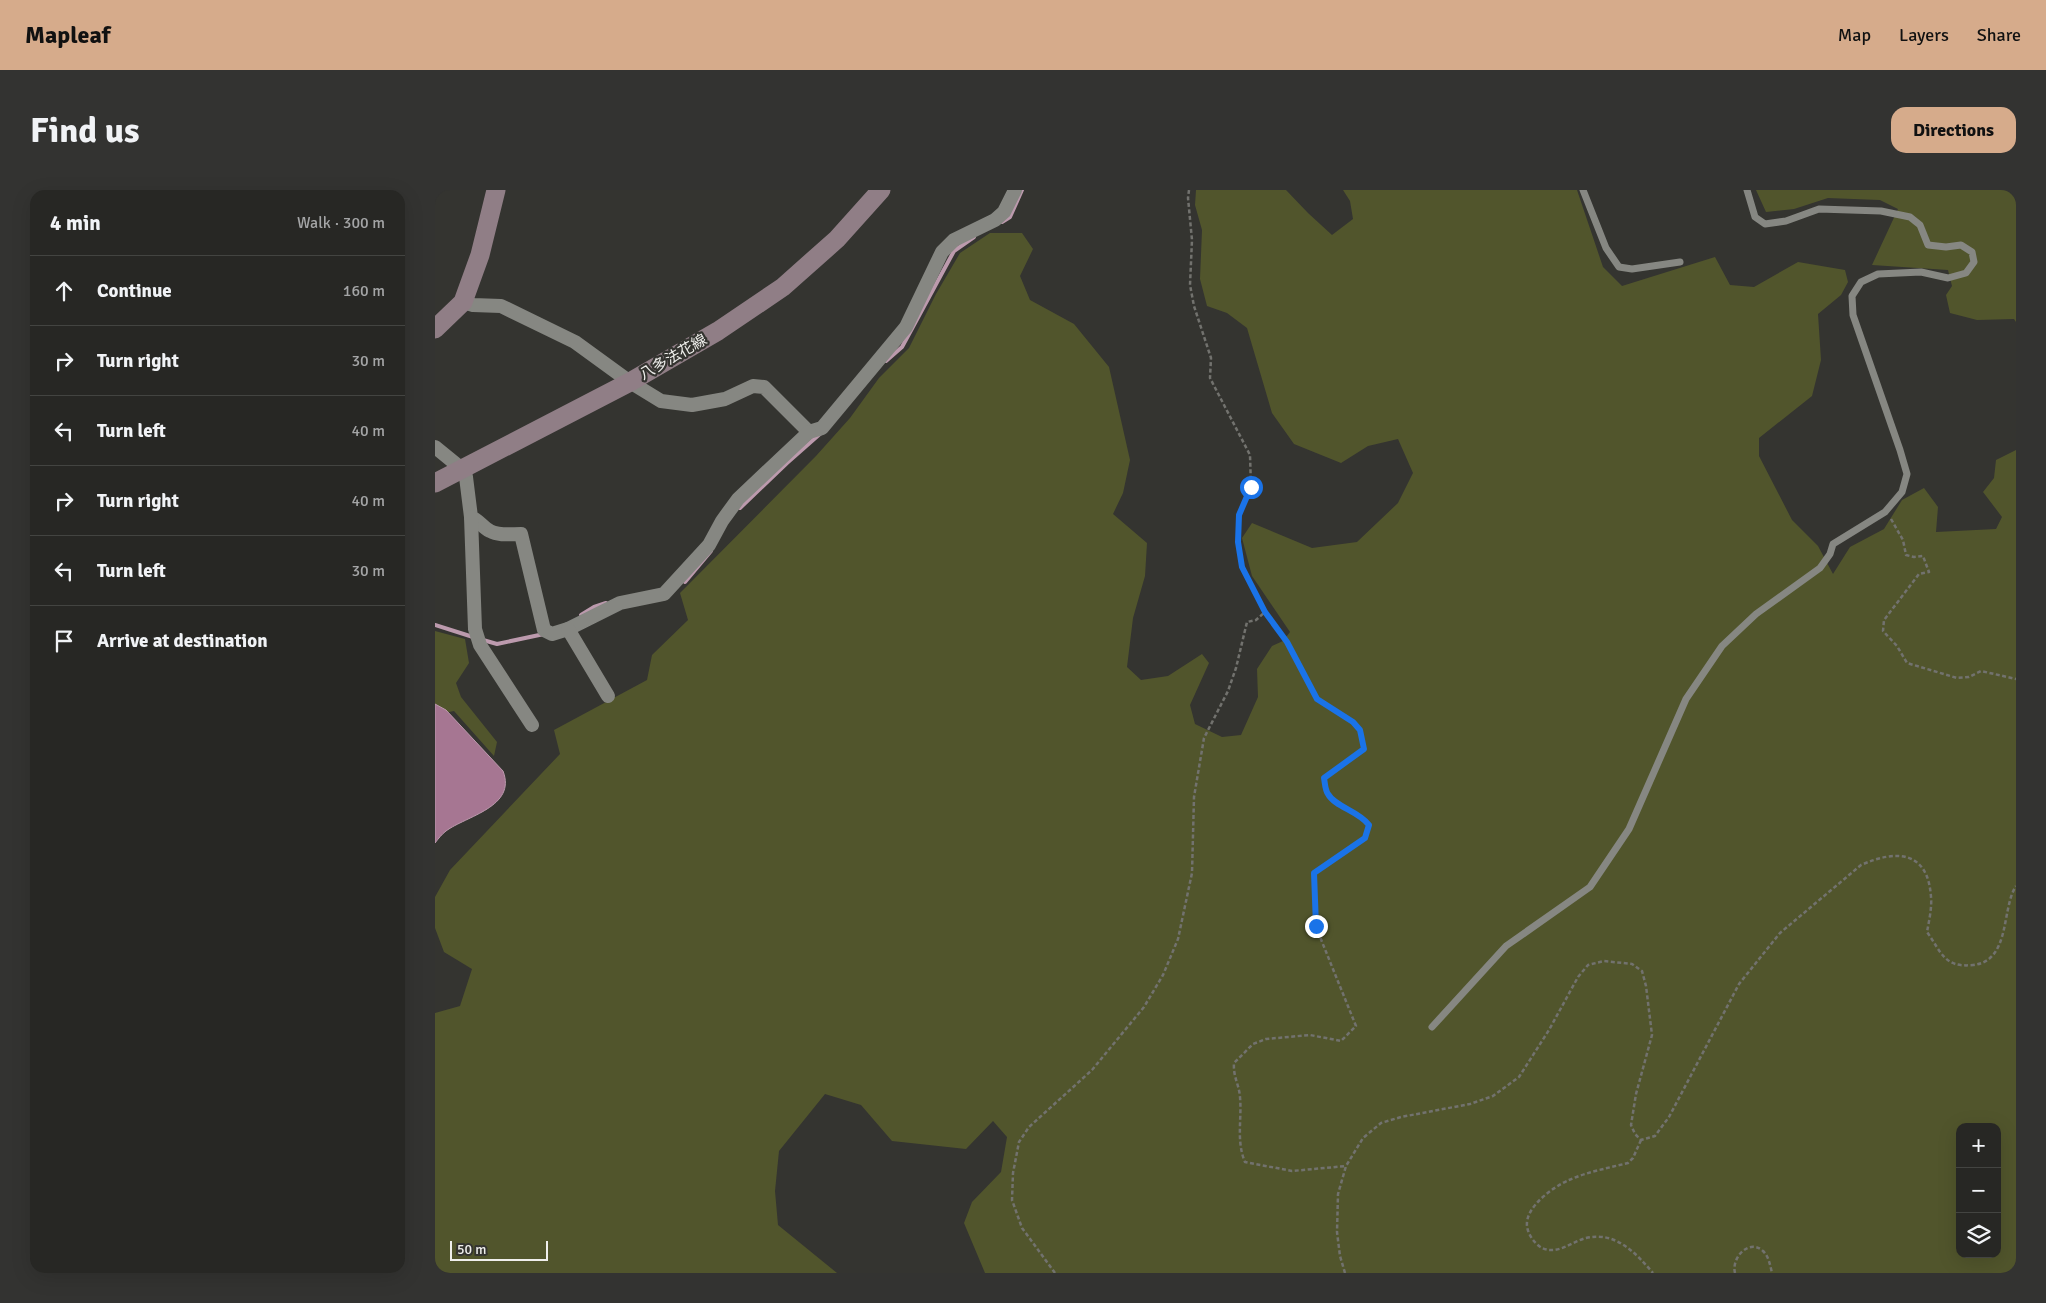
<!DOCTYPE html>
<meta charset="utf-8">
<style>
:root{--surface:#272724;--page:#333331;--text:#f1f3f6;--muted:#a4a5a6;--line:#434441;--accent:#d6ab8b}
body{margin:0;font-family:Signika,"Noto Sans JP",sans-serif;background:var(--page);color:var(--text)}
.controls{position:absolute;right:15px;bottom:15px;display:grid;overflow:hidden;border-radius:10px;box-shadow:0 5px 20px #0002}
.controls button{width:45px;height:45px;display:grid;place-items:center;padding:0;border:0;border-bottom:1px solid var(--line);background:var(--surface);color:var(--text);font:25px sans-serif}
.scale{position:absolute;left:15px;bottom:12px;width:98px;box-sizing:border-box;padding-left:5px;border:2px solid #efefec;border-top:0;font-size:14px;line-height:18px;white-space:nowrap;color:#efefec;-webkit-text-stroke:4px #343430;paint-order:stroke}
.stop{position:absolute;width:15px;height:15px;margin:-11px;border:4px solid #1a73e8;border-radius:50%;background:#fff}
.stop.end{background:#1a73e8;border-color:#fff;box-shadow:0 1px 5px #0008}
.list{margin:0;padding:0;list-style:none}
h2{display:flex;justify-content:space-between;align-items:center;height:65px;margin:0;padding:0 20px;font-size:21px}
h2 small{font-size:16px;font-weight:400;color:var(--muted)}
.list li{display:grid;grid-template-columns:32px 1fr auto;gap:15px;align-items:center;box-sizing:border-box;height:70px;padding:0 20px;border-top:1px solid var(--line)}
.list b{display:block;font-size:19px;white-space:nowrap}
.list em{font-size:16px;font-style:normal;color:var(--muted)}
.icon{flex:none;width:28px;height:28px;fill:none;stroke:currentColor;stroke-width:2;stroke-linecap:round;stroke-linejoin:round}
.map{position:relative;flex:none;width:1581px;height:1083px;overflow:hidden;border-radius:15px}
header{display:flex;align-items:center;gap:30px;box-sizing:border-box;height:70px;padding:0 25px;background:var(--accent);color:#111}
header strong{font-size:24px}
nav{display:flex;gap:28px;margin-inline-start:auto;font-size:18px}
.intro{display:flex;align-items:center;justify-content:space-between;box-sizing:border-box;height:120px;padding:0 30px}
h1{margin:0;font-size:35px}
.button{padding:12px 22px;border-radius:15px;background:var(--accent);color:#111;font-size:18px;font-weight:700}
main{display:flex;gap:30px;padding:0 30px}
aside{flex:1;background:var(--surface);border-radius:15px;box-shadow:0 5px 20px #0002}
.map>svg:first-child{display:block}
.green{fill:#51552c;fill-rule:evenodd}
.water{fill:#a67692;stroke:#bc9aad}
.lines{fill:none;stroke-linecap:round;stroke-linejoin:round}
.stream{stroke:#bc9aad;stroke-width:4}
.path{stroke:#72726e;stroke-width:2.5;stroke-dasharray:4 2.5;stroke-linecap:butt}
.service{stroke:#868782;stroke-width:7}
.minor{stroke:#868782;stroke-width:14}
.secondary{stroke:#907e86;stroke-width:19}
.route{stroke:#1a73e8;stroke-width:6}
.labels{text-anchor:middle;stroke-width:4.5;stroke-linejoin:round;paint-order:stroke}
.street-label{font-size:15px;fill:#efefec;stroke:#343430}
</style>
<header>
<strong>Mapleaf</strong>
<nav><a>Map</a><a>Layers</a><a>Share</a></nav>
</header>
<div class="intro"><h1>Find us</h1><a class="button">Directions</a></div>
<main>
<aside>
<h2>4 min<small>Walk · 300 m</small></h2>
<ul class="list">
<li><svg class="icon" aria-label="ahead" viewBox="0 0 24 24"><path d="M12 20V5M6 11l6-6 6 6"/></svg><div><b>Continue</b></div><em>160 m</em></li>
<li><svg class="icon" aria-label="right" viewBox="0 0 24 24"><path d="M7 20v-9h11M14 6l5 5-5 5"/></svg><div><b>Turn right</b></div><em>30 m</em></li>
<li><svg class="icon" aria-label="left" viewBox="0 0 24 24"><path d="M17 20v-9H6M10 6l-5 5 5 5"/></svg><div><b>Turn left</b></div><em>40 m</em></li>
<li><svg class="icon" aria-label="right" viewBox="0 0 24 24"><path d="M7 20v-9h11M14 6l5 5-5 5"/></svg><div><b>Turn right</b></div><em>40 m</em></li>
<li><svg class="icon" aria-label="left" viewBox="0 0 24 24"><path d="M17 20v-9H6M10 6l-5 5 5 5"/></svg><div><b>Turn left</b></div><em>30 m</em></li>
<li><svg class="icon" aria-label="arrive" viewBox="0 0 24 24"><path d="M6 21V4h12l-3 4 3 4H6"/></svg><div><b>Arrive at destination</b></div></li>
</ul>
</aside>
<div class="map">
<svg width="1581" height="1083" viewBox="0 0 1581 1083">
<rect width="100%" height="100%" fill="#343430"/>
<g class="green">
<path d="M761 0H851L873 23 897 45 918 29 915 11 908 0H1142L1168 77 1187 96 1280 67 1295 95 1319 97 1363 72 1410 80 1413 92 1406 105 1383 124 1386 170 1377 206 1324 248V266L1357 330 1383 356 1398 384 1415 357 1449 339 1467 310 1489 298 1503 317 1501 342 1561 339 1567 327 1548 302 1559 288 1561 270 1581 260V1083H550L529 1033 537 1012 566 982 572 947 558 931 531 959 457 951 426 915 390 904 344 961 340 1001 343 1035 402 1083H0V823L25 816 37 779 9 762 0 738V707L15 680 125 564 119 540 212 490 217 465 253 430 245 403 381 266 415 228 444 188 474 158 501 104 525 63 555 43H587L598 59 585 86 595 110 639 134 674 177 695 270 688 303 678 324 712 353 710 386 698 428 692 477 706 490 733 486 767 464 774 473 755 515 760 534 787 547 806 545 823 507 822 479 837 456 848 451 855 442 817 386 807 348 817 333 877 358 922 352 963 313 978 283 963 249 933 256 906 273 859 254 837 223 812 138 792 123 772 116 765 89 767 40 760 15ZM1525 937H1562V1064H1525Z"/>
<path d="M1321 0H1581V132L1579 129 1542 130 1515 123 1511 105 1517 96 1513 80 1437 75 1463 19 1445 10 1393 8 1359 19 1331 22Z"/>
<path d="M0 441 30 449 34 473 21 493 26 507 62 552 59 566 19 521 0 525Z"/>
</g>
<path class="water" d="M0 514 11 520 68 581C82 617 31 626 11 641 7 644 3 649 0 653Z"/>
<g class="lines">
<g class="stream">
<path d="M567 32 575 27 587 0"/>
<path d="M451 171 467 157 519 61 539 47"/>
<path d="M305 318 352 273 386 243"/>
<path d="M250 392 276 361"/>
<path d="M146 425 159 417 171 413"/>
<path d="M0 435 38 447"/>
<path d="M48 450 62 454 109 444"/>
</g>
<g class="path">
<path d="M754 0 753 8 757 50 755 95 759 116 776 168 775 188 815 265 816 297 803 325V352L807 377 830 422 852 452 882 509 918 532 925 541 929 559 889 589C890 593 890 600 893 604 900 617 924 621 934 635L930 649 879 683 881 737 921 836 906 851 875 845 831 849 818 854 799 873C798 887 804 894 805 907 807 929 801 951 810 972L857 981 911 976"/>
<path d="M1456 329 1468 350 1471 365 1479 367 1488 366 1494 382 1484 384 1449 430 1448 441 1462 456 1472 473 1522 488 1534 487 1546 481 1581 489"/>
<path d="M1206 950 1198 968 1193 973C1173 978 1152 982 1134 990 1118 997 1090 1017 1092 1036 1093 1045 1100 1054 1107 1058 1123 1065 1136 1052 1151 1048 1180 1041 1200 1062 1218 1083"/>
<path d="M620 1083 587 1038 577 1010 578 983 584 952 594 937 657 880 709 817 728 785 743 749 757 683 759 607 769 548 793 501 801 478 812 432 821 430 830 422"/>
<path d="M910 1083 905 1066 902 1042 903 1004 911 976 928 948 946 933 966 927 1035 914 1058 906 1084 887 1114 840 1143 787 1153 775 1169 771 1197 774 1207 781 1211 796 1217 845 1201 904 1196 935 1200 944 1206 950 1220 946 1234 927 1304 794 1345 743 1426 675C1462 659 1493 661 1496 707 1497 718 1494 731 1492 742 1507 763 1509 778 1538 775 1576 771 1566 719 1581 696"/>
<path d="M1300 1083C1296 1068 1314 1048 1328 1061 1334 1067 1335 1075 1337 1083"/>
</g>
<g class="service">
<path d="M1148 0 1171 58 1184 77 1197 79 1245 72"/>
<path d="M997 837 1071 756 1155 697 1194 639 1251 509 1287 456 1321 424 1385 378 1395 364 1398 354 1450 322 1467 302 1472 284 1465 260 1418 125 1417 106 1426 92 1443 84 1486 82 1513 88 1531 83 1539 72 1537 62 1526 55 1511 57 1493 55 1485 35 1475 27 1446 21 1384 19 1351 31 1330 34 1320 27 1312 0"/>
</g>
<g class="minor">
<path d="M28 112 38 115 66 116 140 152 195 192 226 211 257 215 290 209 318 196 329 197 374 242 387 238 471 137 507 62 519 50 560 30 569 22 580 0"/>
<path d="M0 257 27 279 31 287 36 327C44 330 47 337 55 341 64 346 76 344 86 344L109 440 117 444 133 439 185 413 229 404 274 355 287 331 303 309 374 242"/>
<path d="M36 327 40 439 45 455 97 535"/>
<path d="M133 439 173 506"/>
</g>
<g class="secondary">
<path d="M0 139 28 112 45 65 61 0"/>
<path d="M0 293 195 192 283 141 348 97 402 49 446 0"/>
</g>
</g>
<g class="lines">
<path class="route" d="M816 297 804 325 803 352 807 377 830 422 852 452 882 509 918 532 925 540 929 559 889 588C890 593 890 600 893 604 900 617 924 621 934 635L930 648 879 683 881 736"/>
</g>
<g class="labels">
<g class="street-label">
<text transform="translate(238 167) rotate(-30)" y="5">八多法花線</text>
</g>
</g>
</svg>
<div class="controls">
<button>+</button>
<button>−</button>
<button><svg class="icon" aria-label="layers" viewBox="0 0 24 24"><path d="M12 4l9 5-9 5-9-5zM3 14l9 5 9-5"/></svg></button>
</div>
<div class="scale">50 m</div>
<div class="stop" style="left:816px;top:297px"></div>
<div class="stop end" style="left:881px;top:736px"></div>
</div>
</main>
